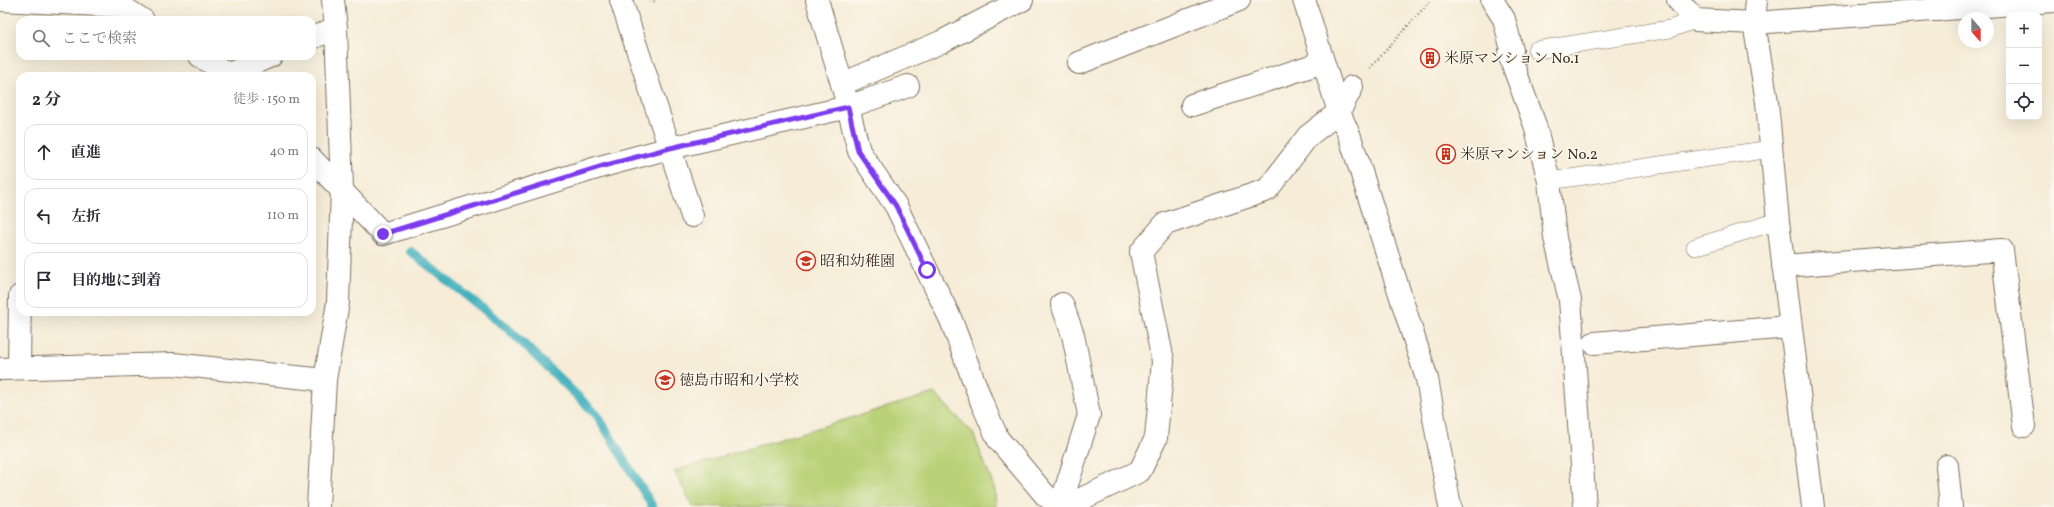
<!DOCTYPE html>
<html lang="ja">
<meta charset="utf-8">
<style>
:root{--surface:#fff;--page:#f2f2f3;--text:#2b2b33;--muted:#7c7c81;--line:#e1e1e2}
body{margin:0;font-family:Vollkorn,"Noto Serif JP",serif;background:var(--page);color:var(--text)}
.controls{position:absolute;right:12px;top:12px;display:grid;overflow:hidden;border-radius:8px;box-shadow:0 4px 16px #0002}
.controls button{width:36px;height:36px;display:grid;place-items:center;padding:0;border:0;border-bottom:1px solid var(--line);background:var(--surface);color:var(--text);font:20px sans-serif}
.compass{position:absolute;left:1958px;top:12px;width:36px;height:36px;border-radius:50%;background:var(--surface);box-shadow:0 4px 16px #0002;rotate:159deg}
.stop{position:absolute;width:12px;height:12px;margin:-9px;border:3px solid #7c3aed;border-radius:50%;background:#fff}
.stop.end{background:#7c3aed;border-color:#fff;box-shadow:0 1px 4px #0008}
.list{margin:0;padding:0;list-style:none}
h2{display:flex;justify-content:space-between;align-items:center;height:52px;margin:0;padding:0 16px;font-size:17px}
h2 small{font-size:13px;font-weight:400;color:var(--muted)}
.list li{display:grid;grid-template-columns:26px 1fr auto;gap:12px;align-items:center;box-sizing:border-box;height:56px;margin:0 8px 8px;padding:0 8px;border:1px solid var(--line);border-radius:12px}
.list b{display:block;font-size:15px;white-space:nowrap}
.list em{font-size:13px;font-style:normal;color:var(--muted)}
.icon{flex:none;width:22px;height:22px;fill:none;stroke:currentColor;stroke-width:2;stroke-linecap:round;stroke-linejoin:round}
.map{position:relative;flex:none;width:2054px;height:507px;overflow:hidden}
.search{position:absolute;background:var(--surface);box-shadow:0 4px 16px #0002;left:16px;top:16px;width:300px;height:44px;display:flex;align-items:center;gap:10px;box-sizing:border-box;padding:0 14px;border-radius:12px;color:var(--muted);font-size:15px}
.panel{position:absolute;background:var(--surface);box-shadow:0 4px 16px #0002;left:16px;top:72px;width:300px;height:244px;border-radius:12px}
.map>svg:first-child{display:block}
.pitch{fill:#b9d278;stroke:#7a7e4b}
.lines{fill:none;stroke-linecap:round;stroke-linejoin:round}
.stream{stroke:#42b1bd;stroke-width:9}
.service-casing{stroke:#7c6e5f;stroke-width:18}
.minor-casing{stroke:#7c6e5f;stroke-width:24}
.tertiary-casing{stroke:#7c6e5f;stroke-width:24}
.path{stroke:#7c6e5f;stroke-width:2.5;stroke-dasharray:1 3;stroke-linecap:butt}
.service{stroke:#fff;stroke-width:17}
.minor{stroke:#fff;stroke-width:22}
.tertiary{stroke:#fff;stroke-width:22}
.route{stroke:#7c3aed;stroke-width:5}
.labels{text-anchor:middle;stroke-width:3;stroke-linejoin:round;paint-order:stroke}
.poi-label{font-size:15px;fill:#3b2a1e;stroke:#fbf7ec;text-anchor:start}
</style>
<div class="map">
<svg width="2054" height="507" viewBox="0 0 2054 507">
<rect width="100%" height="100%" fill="#fbf7ec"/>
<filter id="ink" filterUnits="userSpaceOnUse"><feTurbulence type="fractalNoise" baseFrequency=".025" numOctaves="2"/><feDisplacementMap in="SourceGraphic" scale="8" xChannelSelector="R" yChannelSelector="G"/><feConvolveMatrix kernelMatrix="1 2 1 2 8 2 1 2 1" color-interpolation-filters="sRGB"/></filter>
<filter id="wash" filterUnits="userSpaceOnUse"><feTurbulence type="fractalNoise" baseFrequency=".012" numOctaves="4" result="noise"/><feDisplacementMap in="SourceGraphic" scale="16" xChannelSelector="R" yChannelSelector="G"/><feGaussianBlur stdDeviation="0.9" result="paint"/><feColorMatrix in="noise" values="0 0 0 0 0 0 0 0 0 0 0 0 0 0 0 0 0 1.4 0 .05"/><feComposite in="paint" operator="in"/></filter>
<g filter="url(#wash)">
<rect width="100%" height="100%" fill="#f6ecd7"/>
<path class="pitch" d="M934 393 973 433 995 490 996 507H693L674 471Z"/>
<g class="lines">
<path class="stream" d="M410 251 505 326 597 415 653 507"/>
</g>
</g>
<g filter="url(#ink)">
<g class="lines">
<defs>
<g id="service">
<path d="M1536 50 1670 29 1695 20"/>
<path d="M1549 181 1771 149"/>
<path d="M1695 247 1778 221"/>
</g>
<g id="minor">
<path d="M0 0 121 6 143 20"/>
<path d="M621 0 692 216"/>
<path d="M817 0 842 84"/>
<path d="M1304 0 1339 112 1350 137 1427 379 1450 507"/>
<path d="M1492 0 1504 19 1512 50 1509 54 1535 125 1549 181 1555 238 1570 300 1585 507"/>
<path d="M1678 0 1695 20 1754 23 2054 1"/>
<path d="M1756 0 1754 23 1767 102 1778 221 1813 507"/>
<path d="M312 38 336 28"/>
<path d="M200 56 231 76"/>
<path d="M1079 63 1239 0"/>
<path d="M229 74 271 56"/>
<path d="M908 86 848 107 859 151 896 206 951 320 982 403 998 439 1046 496 1066 507"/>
<path d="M1192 105 1323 62"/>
<path d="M312 159 383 234 603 166 670 148 848 107 842 84 941 42 1022 0"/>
<path d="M1783 266 2002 250 2024 426"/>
<path d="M1594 343 1790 327"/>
<path d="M19 368 20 296"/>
<path d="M0 369 173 364 325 380"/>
<path d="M1947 466 1951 507"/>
<path d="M1061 504 1089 415 1073 335 1062 304"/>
<path d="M318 507 325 380 338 302 342 189 336 28 333 0"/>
<path d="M1070 507 1077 501 1140 471 1156 438 1163 361 1141 252 1165 224 1267 190 1308 136 1339 112 1352 87"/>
</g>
<path id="tertiary" d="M1936 0 1938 10"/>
</defs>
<use href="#service" class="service-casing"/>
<use href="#minor" class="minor-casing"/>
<use href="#tertiary" class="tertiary-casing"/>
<g class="path">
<path d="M650 3 657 0"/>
<path d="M1370 68 1431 0"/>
</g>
<use href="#service" class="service"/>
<use href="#minor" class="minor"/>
<use href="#tertiary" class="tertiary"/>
</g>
</g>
<g class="lines" filter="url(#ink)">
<path class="route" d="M383 234 603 166 670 148 848 107 858 151 896 206 927 270"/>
</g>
<defs>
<symbol id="building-ring" viewBox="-11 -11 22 22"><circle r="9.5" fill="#fbf7ec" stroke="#c8321e" stroke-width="1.5"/><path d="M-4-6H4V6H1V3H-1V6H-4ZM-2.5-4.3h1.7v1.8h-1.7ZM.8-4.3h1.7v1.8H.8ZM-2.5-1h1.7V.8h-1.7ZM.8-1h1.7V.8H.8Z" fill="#c8321e"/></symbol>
<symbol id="school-ring" viewBox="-11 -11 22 22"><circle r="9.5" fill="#fbf7ec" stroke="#c8321e" stroke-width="1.5"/><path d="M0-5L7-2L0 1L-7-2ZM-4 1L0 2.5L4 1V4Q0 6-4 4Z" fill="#c8321e"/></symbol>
</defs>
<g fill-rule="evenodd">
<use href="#building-ring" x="1419" y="47" width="22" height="22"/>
<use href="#building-ring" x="1435" y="143" width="22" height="22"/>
<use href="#school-ring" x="795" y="250" width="22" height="22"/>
<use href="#school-ring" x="654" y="369" width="22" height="22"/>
</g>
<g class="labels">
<g class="poi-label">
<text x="1444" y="63">米原マンション No.1</text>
<text x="1460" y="159">米原マンション No.2</text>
<text x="820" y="266">昭和幼稚園</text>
<text x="679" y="385">徳島市昭和小学校</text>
</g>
</g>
</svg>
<div class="controls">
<button>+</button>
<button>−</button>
<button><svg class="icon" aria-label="locate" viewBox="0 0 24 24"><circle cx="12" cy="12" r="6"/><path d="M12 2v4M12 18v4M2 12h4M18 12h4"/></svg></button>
</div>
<svg class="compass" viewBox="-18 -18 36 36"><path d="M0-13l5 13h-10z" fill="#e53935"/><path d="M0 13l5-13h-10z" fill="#7c7c81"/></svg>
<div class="stop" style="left:927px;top:270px"></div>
<div class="stop end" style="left:383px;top:234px"></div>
<div class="search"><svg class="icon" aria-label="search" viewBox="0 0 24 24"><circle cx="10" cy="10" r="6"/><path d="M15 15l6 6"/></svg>ここで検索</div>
<section class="panel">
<h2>2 分<small>徒歩 · 150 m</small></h2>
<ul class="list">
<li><svg class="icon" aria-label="ahead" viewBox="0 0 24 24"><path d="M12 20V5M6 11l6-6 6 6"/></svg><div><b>直進</b></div><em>40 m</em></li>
<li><svg class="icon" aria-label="left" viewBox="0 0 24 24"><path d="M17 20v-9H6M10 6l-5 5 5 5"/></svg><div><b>左折</b></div><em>110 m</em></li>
<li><svg class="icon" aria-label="arrive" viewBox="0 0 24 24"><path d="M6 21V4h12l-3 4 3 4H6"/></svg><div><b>目的地に到着</b></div></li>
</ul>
</section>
</div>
